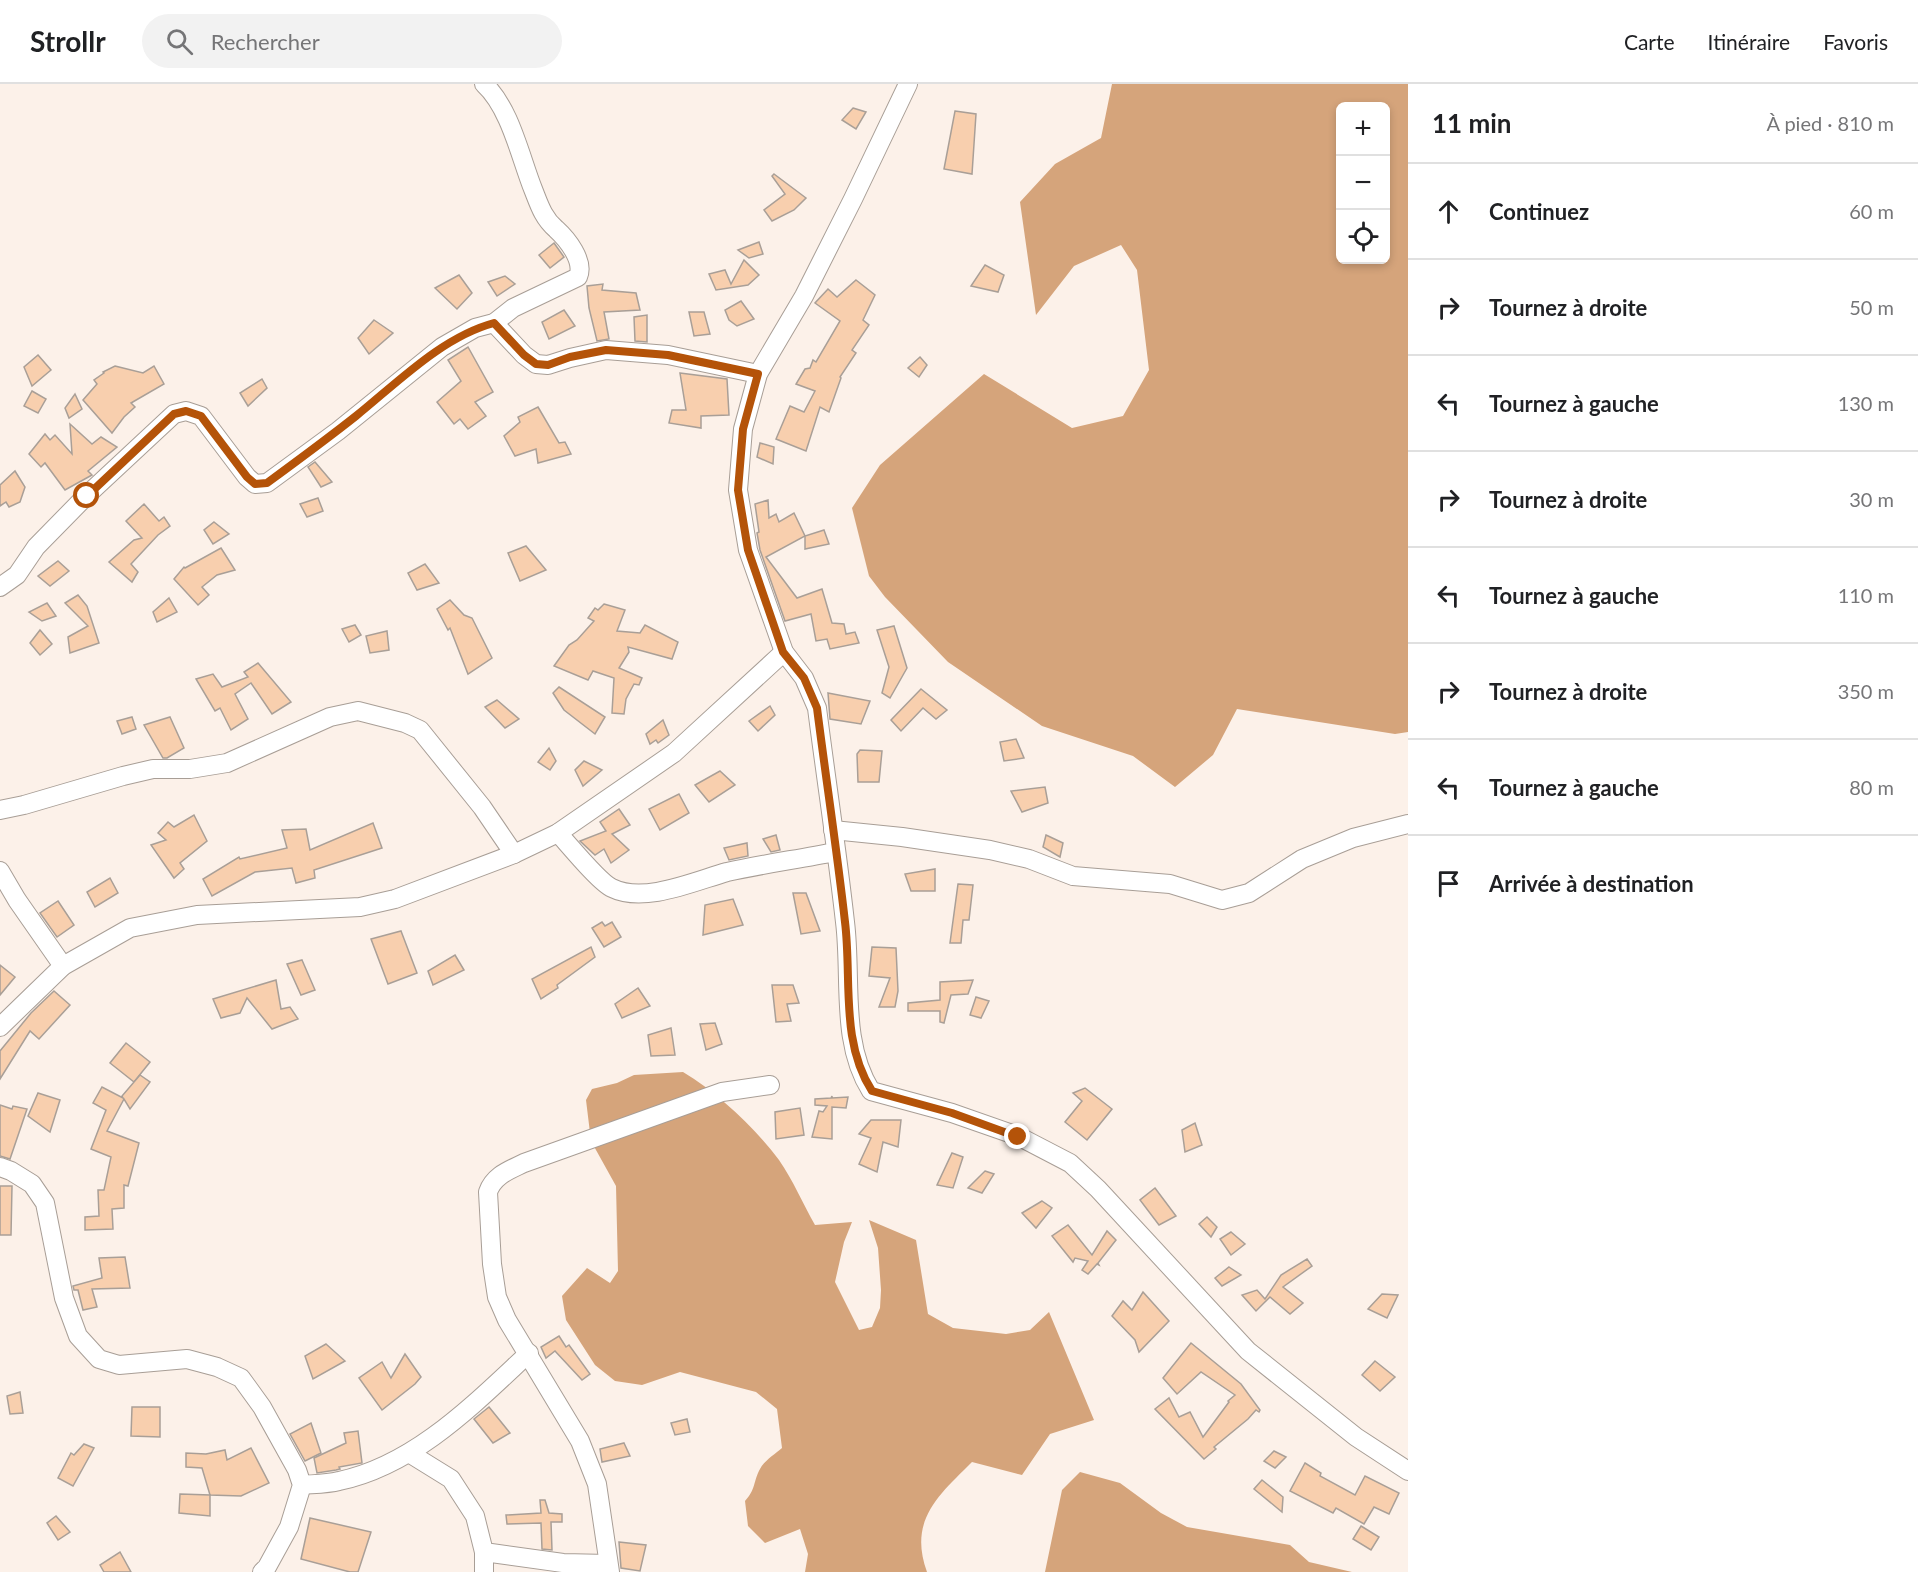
<!DOCTYPE html>
<html lang="fr">
<meta charset="utf-8">
<style>
:root{--surface:#fff;--page:#f2f2f2;--text:#202124;--muted:#757577;--line:#e0e0e0}
body{margin:0;font-family:Lato,sans-serif;background:var(--page);color:var(--text)}
.controls{position:absolute;right:18px;top:18px;display:grid;overflow:hidden;border-radius:9px;box-shadow:0 3px 9px #0003}
.controls button{width:54px;height:54px;display:grid;place-items:center;padding:0;border:0;border-bottom:2px solid var(--line);background:var(--surface);color:var(--text);font:30px sans-serif}
.stop{position:absolute;width:18px;height:18px;margin:-14px;border:4px solid #b45309;border-radius:50%;background:#fff}
.stop.end{background:#b45309;border-color:#fff;box-shadow:0 2px 6px #0008}
.list{margin:0;padding:0;list-style:none}
h2{display:flex;justify-content:space-between;align-items:center;height:78px;margin:0;padding:0 24px;font-size:26px}
h2 small{font-size:20px;font-weight:400;color:var(--muted)}
.list li{display:grid;grid-template-columns:39px 1fr auto;gap:18px;align-items:center;box-sizing:border-box;height:96px;padding:0 24px;border-top:2px solid var(--line)}
.list b{display:block;font-size:22px;white-space:nowrap}
.list em{font-size:20px;font-style:normal;color:var(--muted)}
.icon{flex:none;width:33px;height:33px;fill:none;stroke:currentColor;stroke-width:2;stroke-linecap:round;stroke-linejoin:round}
.map{position:relative;flex:none;width:1408px;height:1488px;overflow:hidden}
header{display:flex;align-items:center;gap:36px;box-sizing:border-box;height:84px;padding:0 30px;background:var(--surface);border-bottom:2px solid var(--line)}
header strong{font-size:28px}
nav{display:flex;gap:33px;margin-inline-start:auto;font-size:21px}
.search{width:420px;height:54px;background:var(--page);display:flex;align-items:center;gap:15px;box-sizing:border-box;padding:0 21px;border-radius:33px;color:var(--muted);font-size:22px}
main{display:flex}
aside{flex:1;background:var(--surface)}
.map>svg:first-child{display:block}
.forest{fill:#d5a47b;fill-rule:evenodd}
.building{fill:#f8cfae;stroke:#a99f97;stroke-width:1.5}
.lines{fill:none;stroke-linecap:round;stroke-linejoin:round}
.minor-casing{stroke:#a89e96;stroke-width:20}
.minor{stroke:#fff;stroke-width:18}
.route{stroke:#b45309;stroke-width:8}
</style>
<header>
<strong>Strollr</strong>
<div class="search"><svg class="icon" aria-label="search" viewBox="0 0 24 24"><circle cx="10" cy="10" r="6"/><path d="M15 15l6 6"/></svg>Rechercher</div>
<nav><a>Carte</a><a>Itinéraire</a><a>Favoris</a></nav>
</header>
<main>
<div class="map">
<svg width="1408" height="1488" viewBox="0 0 1408 1488">
<rect width="100%" height="100%" fill="#fcf1e9"/>
<g class="forest">
<path d="M1112 0H1408V648L1395 650 1237 625 1213 671 1175 703 1133 672 1042 642 948 578 885 513 869 492 852 424 880 381 984 290 1072 344 1123 332 1149 286 1137 186 1121 161 1074 182 1036 231 1020 118 1055 80 1101 54ZM1386 22V176H1340V22Z"/>
<path d="M683 988C718 1009 754 1043 779 1076 793 1096 803 1120 815 1141L852 1138 844 1158 835 1198 859 1246 872 1243 880 1224 881 1206 878 1164 869 1136 916 1156 928 1230 953 1244 1006 1250 1030 1246 1049 1228 1094 1336 1050 1350 1022 1391 972 1378C939 1411 908 1436 927 1488H805L808 1470 800 1445 765 1459 748 1442 745 1417C756 1405 753 1398 760 1385 764 1377 775 1370 782 1364L777 1325 756 1308 680 1288 642 1301 615 1297 595 1281 566 1236 562 1212 587 1184 610 1199 618 1187 616 1102 591 1057 586 1016 592 1005 617 999 634 991Z"/>
<path d="M1080 1388 1120 1399 1161 1429 1187 1443 1290 1461 1309 1478 1352 1488H1045L1062 1406Z"/>
</g>
<g class="building">
<path d="M853 24 866 28 856 45 842 36Z"/>
<path d="M955 27 976 30 972 90 944 85Z"/>
<path d="M774 90 806 114 794 126 772 137 764 126 785 110 772 92Z"/>
<path d="M759 158 763 170 749 174 738 166Z"/>
<path d="M554 159 564 173 550 184 539 171Z"/>
<path d="M744 176 759 191 748 201 716 206 709 190 725 186 731 200Z"/>
<path d="M985 181 1004 191 998 208 971 202Z"/>
<path d="M459 191 472 209 457 225 435 204Z"/>
<path d="M505 192 515 200 497 212 488 198Z"/>
<path d="M856 196 875 211 863 236 869 241 852 266 856 269 840 293 841 294 829 328 820 323 806 367 776 355 790 322 804 328 815 307 796 300 805 285 810 284 813 276 816 278 840 237 815 219 828 205 837 213Z"/>
<path d="M603 200 602 206 636 209 640 226 604 228 609 255 597 257 589 224 587 202Z"/>
<path d="M741 217 754 235 737 242 729 236 725 226Z"/>
<path d="M564 226 575 242 549 255 542 238Z"/>
<path d="M689 228H704L710 250 694 252Z"/>
<path d="M647 231V258L635 257 634 233Z"/>
<path d="M374 236 393 249 369 270 358 254Z"/>
<path d="M468 263 493 308 475 318 486 332 468 345 460 335 454 340 437 318 461 297 448 276Z"/>
<path d="M38 271 51 286 32 302 24 283Z"/>
<path d="M920 273 927 281 919 293 908 284Z"/>
<path d="M115 282 143 289 154 282 164 300 131 319 135 323 124 333 112 349 83 316 97 300 94 296 104 289 103 288Z"/>
<path d="M680 289 727 295 729 331 701 332V344L669 339 672 326H686Z"/>
<path d="M262 295 267 304 248 322 240 309Z"/>
<path d="M32 307 46 315 38 329 24 322Z"/>
<path d="M75 310 82 325 69 334 65 324Z"/>
<path d="M538 323 559 359 565 358 571 370 538 379 536 365 515 372 504 352 520 338 518 333Z"/>
<path d="M70 340 92 360 101 353 117 363 88 387 92 391 65 406 45 379 41 383 29 370 45 350 50 356 55 351 72 370Z"/>
<path d="M760 359 774 363 773 380 757 373Z"/>
<path d="M315 378 332 398 321 403 308 383Z"/>
<path d="M15 387 25 403 20 418 9 423 6 418 0 422V401Z"/>
<path d="M318 414 323 427 307 433 300 420Z"/>
<path d="M768 416 769 434 776 430 779 438 794 429 805 452 766 473 797 514 822 505 832 539 844 540 846 550 855 548 859 559 830 565 827 555 816 557 811 530 785 537 760 466 757 449 759 448 755 420Z"/>
<path d="M144 420 159 437 164 433 170 442 158 451 131 480 138 488 132 498 109 478 134 456 142 454 126 437Z"/>
<path d="M214 438 229 450 213 460 204 446Z"/>
<path d="M824 446 829 460 805 465V452Z"/>
<path d="M526 462 546 486 520 497 508 469Z"/>
<path d="M221 464 235 486 217 491 202 503 209 511 198 521 174 495 184 483 185 484Z"/>
<path d="M58 477 69 487 50 502 38 492Z"/>
<path d="M425 480 439 499 417 506 408 489Z"/>
<path d="M78 511 87 522 99 559 70 569 68 553 88 542 65 519Z"/>
<path d="M169 514 177 528 157 538 153 528Z"/>
<path d="M450 516 464 531 472 534 492 574 468 590 450 544 448 546 437 525Z"/>
<path d="M47 519 56 532 42 537 29 528Z"/>
<path d="M604 520 625 526 617 547 640 549 645 541 678 558 672 575 628 563 629 568 619 584 642 594 639 601 634 600 626 615 624 630 612 629 614 594 593 587 588 596 554 582 569 561 577 556 594 537 588 534 595 524 598 526Z"/>
<path d="M355 541 361 551 349 558 342 545Z"/>
<path d="M894 542 907 584 890 614 882 609 889 583 877 546Z"/>
<path d="M40 546 52 560 40 571 30 559Z"/>
<path d="M387 547 389 566 370 569 366 552Z"/>
<path d="M258 579 291 618 272 630 251 599 235 610 248 635 231 646 220 624 215 627 196 595 213 590 222 603 248 593 244 588Z"/>
<path d="M559 603 605 633 595 650 564 626 553 609Z"/>
<path d="M921 605 947 626 936 635 923 624 901 647 891 636Z"/>
<path d="M828 609 870 617 861 640 830 635Z"/>
<path d="M497 616 519 635 505 644 485 623Z"/>
<path d="M770 622 775 631 758 647 749 637Z"/>
<path d="M132 633 136 645 122 650 117 637Z"/>
<path d="M170 633 184 664 167 674H163L144 641Z"/>
<path d="M663 636 669 651 658 659 656 656 650 660 646 650Z"/>
<path d="M1016 655 1024 674 1004 677 1000 658Z"/>
<path d="M549 664 556 677 550 686 538 678Z"/>
<path d="M860 666 882 667 879 698H858L857 670Z"/>
<path d="M584 677 602 686 583 702 575 686Z"/>
<path d="M720 687 735 701 709 718 695 701Z"/>
<path d="M1045 703 1048 719 1022 728 1011 707Z"/>
<path d="M679 710 689 729 660 746 649 725Z"/>
<path d="M619 725 630 741 612 750 629 766 611 779 604 765 595 771 580 757 606 747 600 738Z"/>
<path d="M194 731 207 757 180 779 184 785 174 794 151 761 166 756 158 749 168 738 174 743Z"/>
<path d="M373 739 382 764 314 786 315 794 296 799 292 784 255 788 212 812 203 795 239 773 240 775 287 764 282 746 306 745 310 766Z"/>
<path d="M776 751 780 766 771 768 763 755Z"/>
<path d="M1046 751 1063 759 1060 773 1043 763Z"/>
<path d="M747 759 748 772 729 776 724 764Z"/>
<path d="M935 785V807H911L905 790Z"/>
<path d="M110 794 118 809 95 823 87 808Z"/>
<path d="M958 800 973 801 969 836H963L961 859H950Z"/>
<path d="M793 809H806L820 847 801 850Z"/>
<path d="M733 815 743 841 703 851 705 821Z"/>
<path d="M58 817 74 841 57 853 40 829Z"/>
<path d="M602 838 605 842 612 838 621 853 604 863 592 844Z"/>
<path d="M401 847 417 889 388 900 371 855Z"/>
<path d="M591 863 595 873 557 901 558 904 541 915 532 895Z"/>
<path d="M872 863 896 864 898 907 895 923H879L890 894 869 892Z"/>
<path d="M455 871 464 886 433 901 428 887Z"/>
<path d="M302 876 315 906 301 911 287 880Z"/>
<path d="M0 881 15 893 0 911Z"/>
<path d="M276 896 281 925 290 923 298 935 272 945 247 914 240 929 221 934 213 915Z"/>
<path d="M973 896 968 910 951 911 944 939 940 938V927H908V919L940 916V898Z"/>
<path d="M772 901H793L799 919 787 920 791 937 776 938Z"/>
<path d="M638 904 650 922 622 934 615 920Z"/>
<path d="M54 907 70 921 39 955 30 947 0 995V967L31 929Z"/>
<path d="M976 913 989 917 981 934 970 931Z"/>
<path d="M715 939 722 960 706 966 700 940Z"/>
<path d="M671 944 675 971 651 972 648 951Z"/>
<path d="M126 959 150 978 134 998 110 979Z"/>
<path d="M140 991 150 998 130 1025 124 1015 107 1047 139 1059 128 1102 124 1101V1124L112 1125 113 1145 85 1146V1133L99 1132 98 1106H104L111 1073 91 1065 106 1026 93 1019 102 1003 123 1014 122 1012Z"/>
<path d="M1085 1004 1112 1025 1087 1056 1065 1038 1082 1017 1073 1009Z"/>
<path d="M38 1009 60 1016 50 1048 28 1032Z"/>
<path d="M832 1012V1014L848 1013 846 1024 832 1023V1055L812 1053 819 1027 823 1028 827 1022 815 1021V1015L831 1014Z"/>
<path d="M0 1021 12 1025 13 1022 27 1025 10 1075 0 1072Z"/>
<path d="M800 1024 804 1051 776 1055 775 1028Z"/>
<path d="M871 1036H901L898 1063 883 1058 877 1088 859 1080 871 1054 859 1050Z"/>
<path d="M1195 1039 1202 1061 1185 1068 1182 1046Z"/>
<path d="M952 1069 963 1073 953 1104 937 1101Z"/>
<path d="M985 1087 994 1090 982 1109 968 1104Z"/>
<path d="M0 1102H12L11 1151H0Z"/>
<path d="M1155 1104 1176 1132 1159 1141 1140 1116Z"/>
<path d="M1042 1117 1052 1124 1036 1144 1022 1129Z"/>
<path d="M1207 1133 1217 1143 1211 1153 1199 1140Z"/>
<path d="M1068 1141 1092 1171 1107 1147 1116 1156 1098 1179 1099 1181 1097 1180 1088 1190 1082 1186 1088 1177 1075 1174 1073 1178 1052 1152Z"/>
<path d="M1231 1148 1245 1160 1231 1171 1220 1155Z"/>
<path d="M125 1173 130 1204 92 1205 97 1223 83 1226 78 1206H74L73 1202 102 1194 99 1174Z"/>
<path d="M1307 1175 1312 1182 1283 1203 1303 1219 1290 1230 1270 1213 1256 1227 1242 1211 1257 1206 1265 1215 1281 1191Z"/>
<path d="M1229 1183 1241 1191 1222 1202 1215 1194Z"/>
<path d="M1143 1208 1169 1237 1139 1268 1135 1256 1112 1232 1123 1217 1132 1226Z"/>
<path d="M1382 1210 1398 1211 1387 1234 1368 1225Z"/>
<path d="M559 1252 566 1263 569 1261 590 1290 582 1296 555 1267 546 1274 541 1263Z"/>
<path d="M1191 1259 1241 1300 1260 1326 1259 1328 1256 1326 1248 1335 1214 1363 1216 1365 1204 1375 1155 1325 1169 1314 1179 1333 1190 1328 1203 1353 1229 1318 1228 1317 1235 1311 1201 1288 1177 1310 1163 1294Z"/>
<path d="M326 1260 345 1277 313 1295 305 1272Z"/>
<path d="M405 1270 421 1293 415 1300 382 1326 359 1294 382 1278 391 1294Z"/>
<path d="M1375 1277 1395 1293 1380 1307 1362 1291Z"/>
<path d="M20 1308 23 1329 10 1330 7 1312Z"/>
<path d="M132 1323H160V1353L131 1352Z"/>
<path d="M489 1323 510 1349 493 1359 474 1335Z"/>
<path d="M687 1335 690 1348 675 1351 671 1339Z"/>
<path d="M311 1339 321 1369 305 1377 290 1350Z"/>
<path d="M358 1347 362 1379 339 1383 340 1385 336 1386 317 1389 314 1374 346 1359 344 1349Z"/>
<path d="M624 1359 630 1372 602 1378 600 1365Z"/>
<path d="M84 1360 94 1364 73 1402 58 1394 71 1369 74 1371Z"/>
<path d="M251 1364 269 1399 241 1412 210 1411 202 1384 186 1383V1369L206 1370 225 1366 227 1376Z"/>
<path d="M1274 1367 1286 1373 1275 1384 1264 1377Z"/>
<path d="M1305 1379 1321 1389 1320 1392 1355 1411 1365 1392 1399 1409 1389 1430 1374 1423 1364 1440 1336 1424 1333 1429 1290 1407Z"/>
<path d="M1262 1396 1283 1413 1282 1428 1254 1405Z"/>
<path d="M180 1410 210 1411V1432L179 1429Z"/>
<path d="M540 1416H545L549 1429 562 1430V1438H551L552 1466 542 1465 541 1439 507 1440 506 1431 541 1429Z"/>
<path d="M56 1432 70 1448 58 1456 47 1439Z"/>
<path d="M310 1434 371 1448 358 1488H350L301 1475Z"/>
<path d="M1361 1442 1379 1453 1371 1466 1353 1455Z"/>
<path d="M619 1458 646 1461 640 1487 621 1484Z"/>
<path d="M120 1468 131 1488H104L100 1481Z"/>
</g>
<g class="lines">
<defs>
<g id="minor">
<path d="M908 0 853 115 804 212 758 290 743 345 738 406 748 466 784 568 804 594 817 624C826 695 837 766 845 838 852 894 840 958 871 1007L952 1029 1018 1052 1070 1079 1098 1105 1248 1267 1356 1353 1408 1387"/>
<path d="M494 239 524 271 536 280 548 281 570 274 606 266 668 271 758 290"/>
<path d="M0 503 17 491 36 463 86 412 174 330 186 327 201 332 247 393 255 400 267 399 338 347 442 263 475 244 494 239 513 224 578 193C585 177 567 155 556 145 543 134 539 120 533 105 520 72 510 24 484 0"/>
<path d="M0 726 24 721 123 692 153 685H190L227 679 330 633 358 627 405 639 420 646 482 723 514 770"/>
<path d="M833 746 902 753 990 766 1029 775 1073 792 1170 800 1222 816 1249 809 1302 775 1353 754 1408 740"/>
<path d="M558 749C569 761 600 799 612 804 644 820 695 797 727 788 763 780 800 775 835 768"/>
<path d="M0 787 17 816 63 882"/>
<path d="M0 943 63 882 130 844 197 831 360 823 395 815 514 770 558 749 674 669 784 568"/>
<path d="M0 1083 11 1087 32 1100 45 1119 64 1214 78 1252 99 1275 119 1281 187 1275 217 1283 241 1294 262 1323 297 1386 302 1401 289 1443 267 1483 262 1488"/>
<path d="M409 1369 451 1395 475 1432 484 1468 563 1479 608 1480"/>
<path d="M302 1401C314 1400 327 1400 339 1397 415 1381 474 1320 529 1269"/>
<path d="M484 1488V1468"/>
<path d="M610 1488 597 1400 580 1357 507 1236 497 1213 492 1180 488 1108C494 1091 510 1086 524 1079L722 1008 770 1001"/>
</g>
</defs>
<use href="#minor" class="minor-casing"/>
<use href="#minor" class="minor"/>
</g>
<g class="lines">
<path class="route" d="M87 412 174 330 186 327 201 332 247 393 255 400 267 399C297 377 327 355 356 332 397 299 442 253 494 239L524 271 536 280 548 281 570 273 606 266 668 271 758 290 743 345 738 406 748 466 783 568 804 594 817 624C826 695 837 767 845 838 852 894 840 958 872 1007L952 1029 1018 1053"/>
</g>
</svg>
<div class="controls">
<button>+</button>
<button>−</button>
<button><svg class="icon" aria-label="locate" viewBox="0 0 24 24"><circle cx="12" cy="12" r="6"/><path d="M12 2v4M12 18v4M2 12h4M18 12h4"/></svg></button>
</div>
<div class="stop" style="left:87px;top:412px"></div>
<div class="stop end" style="left:1018px;top:1053px"></div>
</div>
<aside>
<h2>11 min<small>À pied · 810 m</small></h2>
<ul class="list">
<li><svg class="icon" aria-label="ahead" viewBox="0 0 24 24"><path d="M12 20V5M6 11l6-6 6 6"/></svg><div><b>Continuez</b></div><em>60 m</em></li>
<li><svg class="icon" aria-label="right" viewBox="0 0 24 24"><path d="M7 20v-9h11M14 6l5 5-5 5"/></svg><div><b>Tournez à droite</b></div><em>50 m</em></li>
<li><svg class="icon" aria-label="left" viewBox="0 0 24 24"><path d="M17 20v-9H6M10 6l-5 5 5 5"/></svg><div><b>Tournez à gauche</b></div><em>130 m</em></li>
<li><svg class="icon" aria-label="right" viewBox="0 0 24 24"><path d="M7 20v-9h11M14 6l5 5-5 5"/></svg><div><b>Tournez à droite</b></div><em>30 m</em></li>
<li><svg class="icon" aria-label="left" viewBox="0 0 24 24"><path d="M17 20v-9H6M10 6l-5 5 5 5"/></svg><div><b>Tournez à gauche</b></div><em>110 m</em></li>
<li><svg class="icon" aria-label="right" viewBox="0 0 24 24"><path d="M7 20v-9h11M14 6l5 5-5 5"/></svg><div><b>Tournez à droite</b></div><em>350 m</em></li>
<li><svg class="icon" aria-label="left" viewBox="0 0 24 24"><path d="M17 20v-9H6M10 6l-5 5 5 5"/></svg><div><b>Tournez à gauche</b></div><em>80 m</em></li>
<li><svg class="icon" aria-label="arrive" viewBox="0 0 24 24"><path d="M6 21V4h12l-3 4 3 4H6"/></svg><div><b>Arrivée à destination</b></div></li>
</ul>
</aside>
</main>
